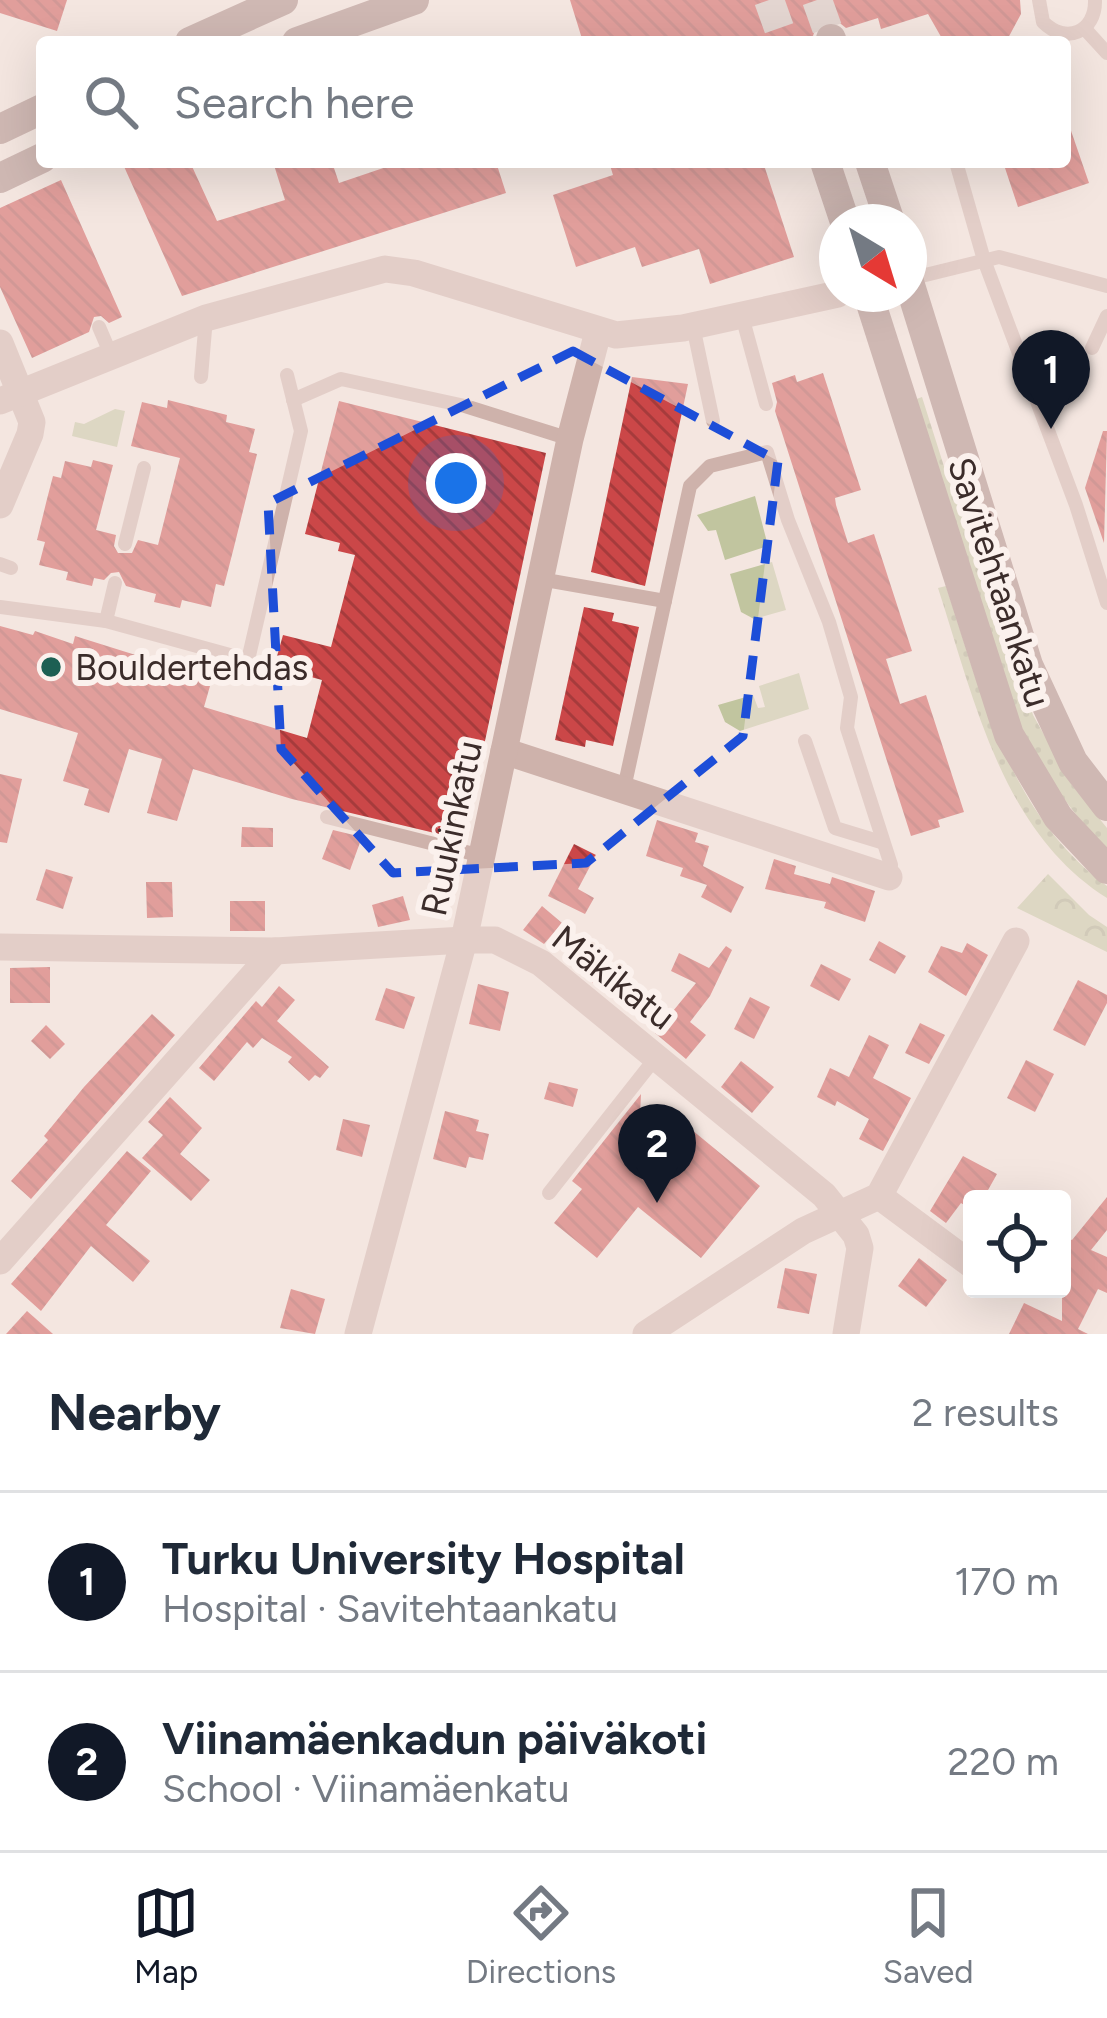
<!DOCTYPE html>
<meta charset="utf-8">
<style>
:root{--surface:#fff;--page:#f6f6f7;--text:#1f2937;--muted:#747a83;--line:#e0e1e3;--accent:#111827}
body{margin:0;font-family:Figtree,sans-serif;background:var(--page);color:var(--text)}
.controls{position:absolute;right:36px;bottom:36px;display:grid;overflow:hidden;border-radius:12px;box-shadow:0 12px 48px #0002}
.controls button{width:108px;height:108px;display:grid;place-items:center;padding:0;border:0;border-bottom:3px solid var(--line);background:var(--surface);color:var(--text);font:60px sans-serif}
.compass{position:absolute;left:819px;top:204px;width:108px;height:108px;border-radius:50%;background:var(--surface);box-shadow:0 12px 48px #0002;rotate:142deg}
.you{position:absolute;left:456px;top:483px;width:42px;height:42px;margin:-30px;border:9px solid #fff;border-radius:50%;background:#1a73e8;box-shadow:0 0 0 18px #1a73e833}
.badge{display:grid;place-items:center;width:78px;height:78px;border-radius:50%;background:var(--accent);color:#fff;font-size:39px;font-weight:700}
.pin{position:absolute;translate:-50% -99px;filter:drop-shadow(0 3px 6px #0008)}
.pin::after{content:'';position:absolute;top:63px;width:42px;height:36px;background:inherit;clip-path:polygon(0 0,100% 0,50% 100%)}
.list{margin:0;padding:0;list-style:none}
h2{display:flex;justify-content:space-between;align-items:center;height:156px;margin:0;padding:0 48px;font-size:51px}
h2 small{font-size:39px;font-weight:400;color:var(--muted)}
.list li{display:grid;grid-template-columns:78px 1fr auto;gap:36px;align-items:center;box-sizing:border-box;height:180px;padding:0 48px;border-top:3px solid var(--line)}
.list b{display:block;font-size:45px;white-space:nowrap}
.list p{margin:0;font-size:39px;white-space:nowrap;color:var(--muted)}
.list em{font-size:39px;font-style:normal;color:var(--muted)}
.icon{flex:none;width:66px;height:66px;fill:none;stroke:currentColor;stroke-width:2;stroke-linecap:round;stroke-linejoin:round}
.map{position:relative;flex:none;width:1107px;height:1334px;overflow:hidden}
.search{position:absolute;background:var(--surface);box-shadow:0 12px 48px #0002;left:36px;right:36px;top:36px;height:132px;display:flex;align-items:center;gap:30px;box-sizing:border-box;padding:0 42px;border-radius:12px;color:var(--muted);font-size:45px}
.sheet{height:516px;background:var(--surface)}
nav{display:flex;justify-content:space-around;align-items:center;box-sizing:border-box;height:168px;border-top:3px solid var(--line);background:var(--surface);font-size:33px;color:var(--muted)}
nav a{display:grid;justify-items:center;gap:6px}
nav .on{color:var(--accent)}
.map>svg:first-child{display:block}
.grass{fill:url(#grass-dots)}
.forest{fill:url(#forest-crowns)}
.park{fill:#c1c59f}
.building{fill:url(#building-back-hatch)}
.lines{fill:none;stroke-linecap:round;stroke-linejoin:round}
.secondary-tunnel{stroke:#cfc1bc;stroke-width:30;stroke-dasharray:30 15;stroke-linecap:butt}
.service{stroke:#ceb2ab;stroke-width:14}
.minor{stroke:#ceb2ab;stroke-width:27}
.secondary{stroke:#a2807c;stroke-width:30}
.marked{fill:none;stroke:#1d4ed8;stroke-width:9;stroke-dasharray:24 15;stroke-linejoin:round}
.poi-dot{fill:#1d5f53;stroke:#fbf1ed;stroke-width:4.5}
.labels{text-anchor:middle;stroke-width:12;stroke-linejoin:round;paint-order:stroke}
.street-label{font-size:36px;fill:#3b2c2a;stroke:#fbf1ed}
.poi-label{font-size:36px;fill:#3b2c2a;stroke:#fbf1ed;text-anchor:start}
</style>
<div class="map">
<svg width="1107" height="1334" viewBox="0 0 1107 1334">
<defs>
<pattern id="grass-dots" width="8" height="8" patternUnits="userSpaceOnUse" patternTransform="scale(3)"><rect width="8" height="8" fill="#c1c59f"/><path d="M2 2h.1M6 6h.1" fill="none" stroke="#a7a989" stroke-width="1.8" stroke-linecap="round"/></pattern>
<pattern id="forest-crowns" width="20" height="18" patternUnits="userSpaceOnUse" patternTransform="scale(3)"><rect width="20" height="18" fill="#c1c59f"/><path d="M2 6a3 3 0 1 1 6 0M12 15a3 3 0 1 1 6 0" fill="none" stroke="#a7a989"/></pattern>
<pattern id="building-back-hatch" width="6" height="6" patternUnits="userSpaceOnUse" patternTransform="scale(3)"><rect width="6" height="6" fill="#cb4748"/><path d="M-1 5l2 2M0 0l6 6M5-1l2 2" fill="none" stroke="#a63b3c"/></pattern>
</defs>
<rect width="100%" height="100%" fill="#f4e6e0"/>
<g class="grass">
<path d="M922 397 948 479 969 518 1033 715 1072 785 1107 828V849C1066 808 1038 764 1014 712L914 400Z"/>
<path d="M946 586C982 695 1009 814 1107 886V898C1001 831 974 698 938 588Z"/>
</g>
<path class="forest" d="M1048 874 1089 915 1107 927V952L1017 908Z"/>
<g class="park">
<path d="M115 409 125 411 117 447 72 436 75 422 84 424Z"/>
<path d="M755 496 768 546 725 560 716 530 708 531 697 515Z"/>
<path d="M772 562 786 610 754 619 741 612 730 574Z"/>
<path d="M799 673 809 709 740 731 725 722 718 705 753 695 758 708 765 707 759 686Z"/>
</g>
<g class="building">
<path d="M0 0H67L57 31 0 13Z"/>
<path d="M570 0H1020L1021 14 1006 42H944L928 14 881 29 878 18 846 28 836 20H826L816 27 812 39 802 42H583Z"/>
<path d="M1068 122 1089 183 1018 207 1003 162H1065V123Z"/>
<path d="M122 162H190L217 221 285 200 273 162H332L339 183 401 162H496L506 193 182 296Z"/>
<path d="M609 162H763L794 257 710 284 699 249 642 267 635 247 576 267 553 195 613 175Z"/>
<path d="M61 180 122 317 109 323 101 316 94 317 89 332 32 358 0 287V208Z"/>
<path d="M823 373 861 490 835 498 836 505 848 543 874 534 912 651 886 659 898 697 900 704 926 695 964 812 938 820 940 827 911 836 775 411 777 402 772 383 795 375 797 382Z"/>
<path d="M632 377 688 384 645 586 591 572Z"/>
<path d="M168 400 227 415 226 422 255 429 249 452 257 454 234 547 224 586 216 584 211 607 182 600 180 608 154 602 156 594 126 586 119 572 111 573 104 580 94 578 92 586 66 580 68 572 39 565 45 542 37 540 47 499 53 476 61 478 65 461 91 467 93 460 113 465 96 530 116 535 114 546 118 553H132L138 540 158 545 180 458 131 446 142 402 167 408Z"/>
<path d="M339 401 546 453 464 840 292 799 193 769 177 821 147 813 162 759 129 749 109 813 84 805 89 789 63 781 78 733 0 709V626L33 635 35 631 73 644 75 636 212 679 204 707 307 738 322 680 274 667 283 635 331 647 355 555 338 551 340 543 305 534Z"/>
<path d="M1103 431H1107L1104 543 1085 488Z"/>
<path d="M584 607 614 613 612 621 639 627 613 746 586 740 585 747 555 740Z"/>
<path d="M0 774 22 779 7 843 0 842Z"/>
<path d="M657 820 698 833 695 842 709 846 703 866 744 887 731 913 701 897 707 885 680 876 683 868 646 856Z"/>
<path d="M242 827 273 828V847H241Z"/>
<path d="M333 830 362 837 350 870 322 859Z"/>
<path d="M574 844 596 855 578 889 594 898 585 914 548 896Z"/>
<path d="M774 859 796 866 794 874 830 884 832 877 875 891 865 922 824 908 826 902 765 889Z"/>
<path d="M46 869 73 877 63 909 36 900Z"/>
<path d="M146 882H172L173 917 147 918Z"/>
<path d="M403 896 410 920 378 927 372 905Z"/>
<rect x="230" y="901" width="35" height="30"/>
<path d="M542 906 562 923 544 944 523 930Z"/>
<path d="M879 941 906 956 895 974 869 960Z"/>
<path d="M967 943 988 955 966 996 928 972 941 946 962 953Z"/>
<path d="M726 946 732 950 710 996 690 1022 706 1035 686 1059 655 1033 696 983 671 971 679 953 709 968Z"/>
<path d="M591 956 601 964 606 958 622 972 605 993 579 971Z"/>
<path d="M821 964 851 979 839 1001 810 986Z"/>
<path d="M50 967V1003H10V968Z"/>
<path d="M1078 980 1107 995V1003L1085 1046 1053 1030Z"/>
<path d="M478 984 509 992 500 1031 469 1024Z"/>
<path d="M279 986 295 1000 277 1021 329 1067 320 1078 315 1075 309 1081 288 1062 292 1057 262 1038 253 1048 247 1042 214 1081 199 1068 256 1001 262 1007Z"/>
<path d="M386 988 415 997 404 1029 375 1020Z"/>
<path d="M750 997 770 1007 754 1039 734 1029Z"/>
<path d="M152 1014 175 1035 31 1199 11 1181 48 1140 44 1136 84 1087Z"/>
<path d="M920 1023 945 1035 929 1064 905 1053Z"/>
<path d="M46 1025 65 1044 50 1059 31 1041Z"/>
<path d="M869 1035 889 1045 873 1078 911 1098 883 1151 859 1139 869 1119 837 1101 835 1106 817 1097 830 1068 849 1077Z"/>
<path d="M1026 1060 1054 1074 1035 1112 1007 1098Z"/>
<path d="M741 1061 774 1087 752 1113 721 1087Z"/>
<path d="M549 1082 578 1089 573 1107 544 1099Z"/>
<path d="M641 1094 640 1116 664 1135 668 1130 682 1142 692 1130 760 1186 701 1258 638 1207 597 1258 554 1223 582 1189 572 1181Z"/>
<path d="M170 1097 202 1128 180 1154 210 1180 191 1201 142 1158 163 1135 148 1122Z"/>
<path d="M445 1111 479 1120 476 1131 489 1134 483 1160 469 1157 466 1168 433 1159Z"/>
<path d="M343 1119 370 1125 362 1157 336 1150Z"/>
<path d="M127 1151 151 1171 106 1225 150 1261 133 1282 91 1246 41 1311 11 1284Z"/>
<path d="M963 1156 997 1174 983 1199H972V1210L961 1203 946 1223 930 1211Z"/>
<path d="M1107 1197V1230L1091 1250 1107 1257V1293L1098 1289 1078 1329 1088 1334H1009L1024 1303 1062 1321V1236L1072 1240Z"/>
<path d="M919 1258 947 1280 926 1307 898 1286Z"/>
<path d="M785 1268 817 1274 809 1314 777 1308Z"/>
<path d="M291 1289 325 1299 315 1334 280 1328Z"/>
<path d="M27 1311 53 1334H6Z"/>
</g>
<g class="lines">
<g class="secondary-tunnel">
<path d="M769 0 784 42"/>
<path d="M817 0 831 39"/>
</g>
<g class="service">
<path d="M1039 0 1043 22C1066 45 1096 32 1095 0"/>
<path d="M1085 29 1107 53"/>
<path d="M956 162 984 260 1076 505 1107 603"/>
<path d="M909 279 999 257 1107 286"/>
<path d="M742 316 766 404"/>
<path d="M693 326 713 421"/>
<path d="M99 327 111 355"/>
<path d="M1092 348 1107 316"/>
<path d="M201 377 206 318"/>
<path d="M293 400 341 379 465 406 570 439"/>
<path d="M125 544 144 468"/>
<path d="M0 564 11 568"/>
<path d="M540 579 665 601"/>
<path d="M0 607 106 621 248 660 301 431 287 375"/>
<path d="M106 621 115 583"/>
<path d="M805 741 835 828 881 842"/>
<path d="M623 793 690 486 710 466 767 452 788 520 829 622 851 697 847 728 891 865 889 877"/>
<path d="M327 817 482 856"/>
<path d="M549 1193 657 1056"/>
</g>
<g class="minor">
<path d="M0 343 32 422 30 434 0 505"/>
<path d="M0 401 206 318 385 269 414 273 616 335 683 328 838 294"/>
<path d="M504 751 889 877"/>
<path d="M0 947 275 951 464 940H495L541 963 824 1195 856 1235 860 1248 846 1334"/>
<path d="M879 1196 972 1265"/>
<path d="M0 1261 275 951"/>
<path d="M358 1334 464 940 570 439 598 332"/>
<path d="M646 1334 803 1231 879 1196 1016 941"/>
</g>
<g class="secondary">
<path d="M831 39 832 42"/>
<path d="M190 42 283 0"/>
<path d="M297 42 414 0"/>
<path d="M0 129 42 109"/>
<path d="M825 162 845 222"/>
<path d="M870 162 890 222"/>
<path d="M0 178 42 158"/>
<path d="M909 282 1028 665 1073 762 1107 806"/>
<path d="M868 294 1009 735 1058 817 1107 869"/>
</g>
</g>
<path d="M0 0H1107V1334H0ZM573 351 778 461 743 736 586 863 393 873 281 749 268 503Z" fill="#f4e6e0" fill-opacity=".55" fill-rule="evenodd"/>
<path class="marked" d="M573 351 778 461 743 736 586 863 393 873 281 749 268 503Z"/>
<circle class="poi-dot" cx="51" cy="667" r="12"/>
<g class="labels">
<g class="street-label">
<text transform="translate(1000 582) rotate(72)" y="13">Savitehtaankatu</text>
<text transform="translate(451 828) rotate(-78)" y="13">Ruukinkatu</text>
<text transform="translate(614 977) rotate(38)" y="13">Mäkikatu</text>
</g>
<g class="poi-label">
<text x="75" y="680">Bouldertehdas</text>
</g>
</g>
</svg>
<div class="controls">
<button><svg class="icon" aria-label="locate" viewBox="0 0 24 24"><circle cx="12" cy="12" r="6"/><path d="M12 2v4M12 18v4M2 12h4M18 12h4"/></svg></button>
</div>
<svg class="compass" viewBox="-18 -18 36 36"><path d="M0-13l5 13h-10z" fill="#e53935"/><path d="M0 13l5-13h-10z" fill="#747a83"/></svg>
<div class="you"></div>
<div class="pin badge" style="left:1051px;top:429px">1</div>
<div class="pin badge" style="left:657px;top:1203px">2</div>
<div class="search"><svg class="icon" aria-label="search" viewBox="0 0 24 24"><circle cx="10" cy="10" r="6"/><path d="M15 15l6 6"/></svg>Search here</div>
</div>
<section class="sheet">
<h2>Nearby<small>2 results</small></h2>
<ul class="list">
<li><span class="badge">1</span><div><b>Turku University Hospital</b><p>Hospital · Savitehtaankatu</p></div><em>170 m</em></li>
<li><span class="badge">2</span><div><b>Viinamäenkadun päiväkoti</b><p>School · Viinamäenkatu</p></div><em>220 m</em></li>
</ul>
</section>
<nav>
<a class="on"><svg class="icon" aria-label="map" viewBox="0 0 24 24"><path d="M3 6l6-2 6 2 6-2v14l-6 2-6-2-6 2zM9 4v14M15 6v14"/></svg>Map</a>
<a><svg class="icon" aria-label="directions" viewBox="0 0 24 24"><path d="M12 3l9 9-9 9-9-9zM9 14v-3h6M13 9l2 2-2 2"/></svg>Directions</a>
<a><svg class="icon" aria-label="saved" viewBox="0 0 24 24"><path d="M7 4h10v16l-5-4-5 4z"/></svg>Saved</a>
</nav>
